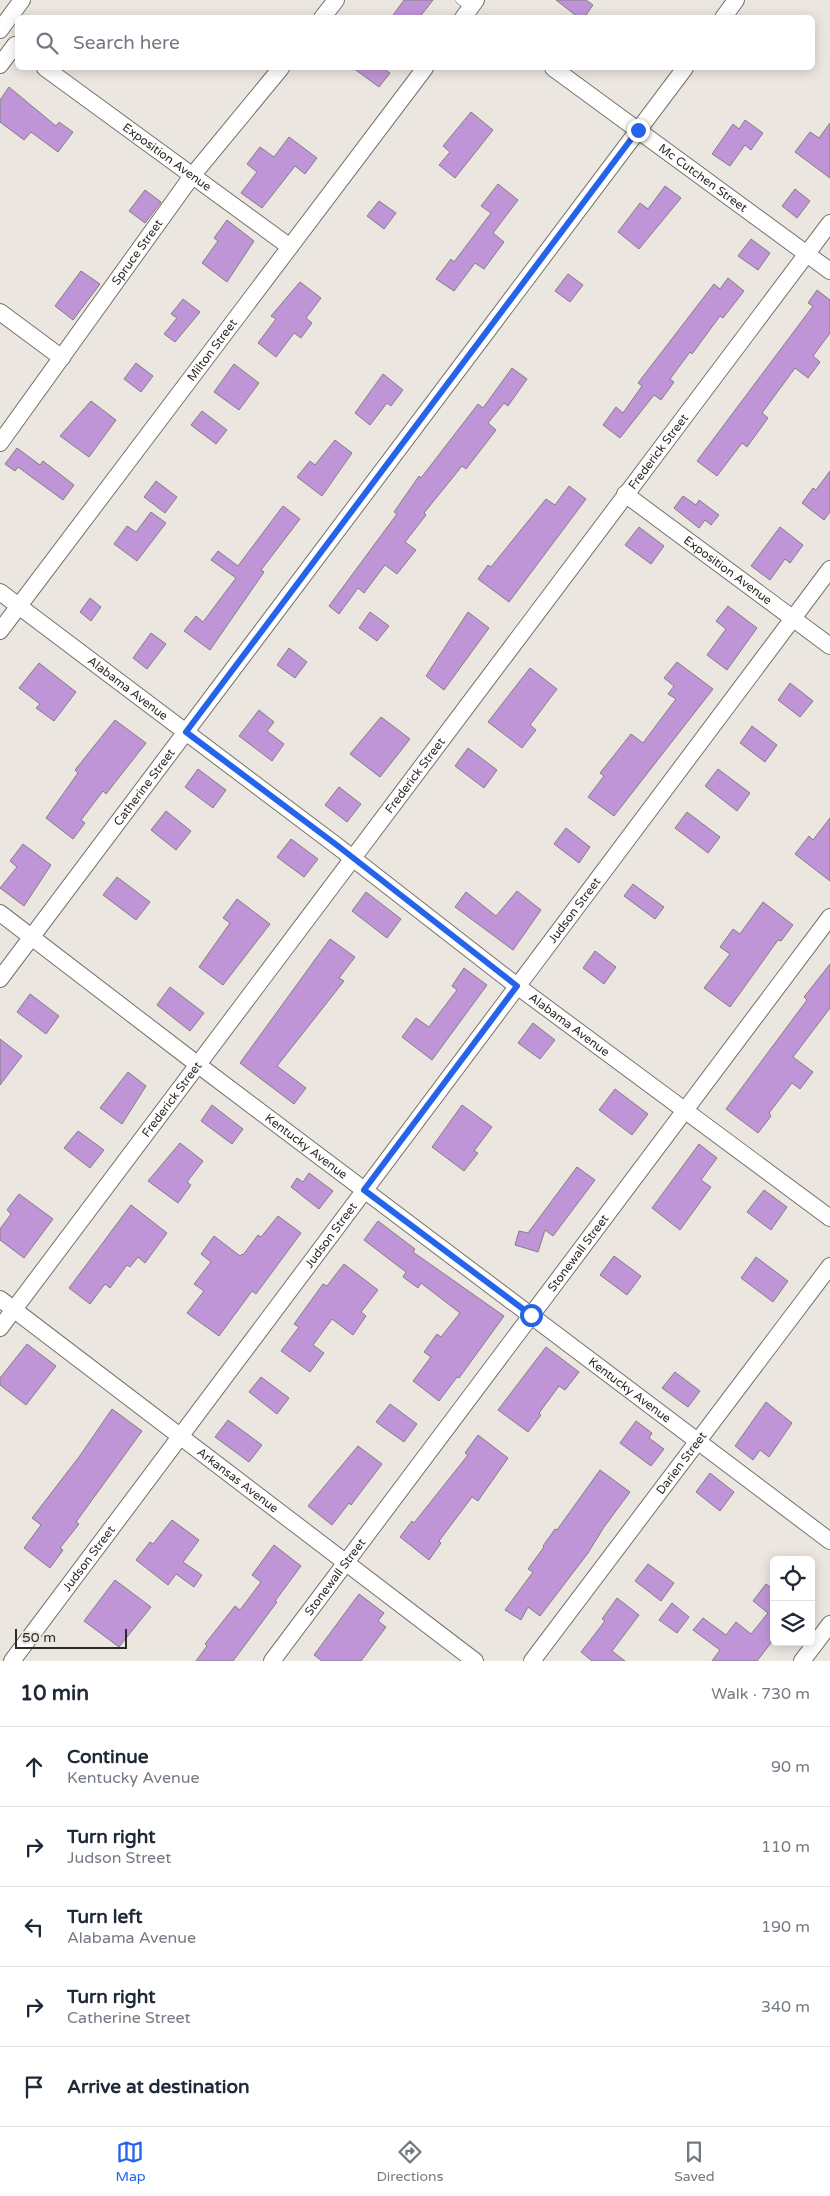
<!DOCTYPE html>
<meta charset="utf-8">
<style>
:root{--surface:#fff;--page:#f2f2f3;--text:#1f2937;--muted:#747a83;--line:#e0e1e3;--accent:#2563eb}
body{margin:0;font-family:"Varela Round",sans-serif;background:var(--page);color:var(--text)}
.controls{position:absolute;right:15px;bottom:15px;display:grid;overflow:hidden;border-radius:8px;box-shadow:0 2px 12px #0003}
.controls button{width:45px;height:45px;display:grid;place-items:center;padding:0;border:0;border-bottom:1px solid var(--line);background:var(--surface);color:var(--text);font:25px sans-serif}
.scale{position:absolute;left:15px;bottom:12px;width:112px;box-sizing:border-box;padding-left:5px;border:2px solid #2d2b28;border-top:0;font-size:14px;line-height:18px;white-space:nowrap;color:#2d2b28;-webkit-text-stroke:4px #ece6e0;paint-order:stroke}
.stop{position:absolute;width:15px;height:15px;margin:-11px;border:4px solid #2563eb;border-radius:50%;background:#fff}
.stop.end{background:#2563eb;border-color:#fff;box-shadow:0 1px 5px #0008}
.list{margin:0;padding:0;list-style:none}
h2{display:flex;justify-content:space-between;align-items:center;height:65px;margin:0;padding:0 20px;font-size:21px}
h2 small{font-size:16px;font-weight:400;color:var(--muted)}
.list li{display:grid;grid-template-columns:32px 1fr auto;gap:15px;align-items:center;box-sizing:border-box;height:80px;padding:0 20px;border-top:1px solid var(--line)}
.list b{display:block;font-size:19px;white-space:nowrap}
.list p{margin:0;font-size:16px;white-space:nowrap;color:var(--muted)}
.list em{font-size:16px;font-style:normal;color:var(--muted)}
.icon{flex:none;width:28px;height:28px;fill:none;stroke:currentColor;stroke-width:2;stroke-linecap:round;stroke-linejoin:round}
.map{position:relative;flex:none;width:830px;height:1661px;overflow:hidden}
.search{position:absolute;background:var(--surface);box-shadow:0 2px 12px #0003;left:15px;right:15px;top:15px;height:55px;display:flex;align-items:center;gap:12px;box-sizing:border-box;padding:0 18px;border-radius:8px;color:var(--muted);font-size:19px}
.sheet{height:465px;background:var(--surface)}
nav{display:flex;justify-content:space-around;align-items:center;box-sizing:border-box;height:70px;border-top:1px solid var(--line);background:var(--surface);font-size:14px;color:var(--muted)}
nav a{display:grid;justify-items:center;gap:2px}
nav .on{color:var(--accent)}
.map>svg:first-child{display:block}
.building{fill:#c095d7;stroke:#837f85}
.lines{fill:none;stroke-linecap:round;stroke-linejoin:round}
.lane-casing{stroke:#76726c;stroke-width:9}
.street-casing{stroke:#76726c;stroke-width:18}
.lane{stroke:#fff;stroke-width:8}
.street{stroke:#fff;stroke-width:16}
.route{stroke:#2563eb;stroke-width:6}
.labels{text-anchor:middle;stroke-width:4;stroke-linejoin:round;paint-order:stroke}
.street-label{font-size:12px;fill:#2d2b28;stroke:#ece6e0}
</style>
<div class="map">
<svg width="830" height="1661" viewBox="0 0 830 1661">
<rect width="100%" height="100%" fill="#ece6e0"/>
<g class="building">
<path d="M404 0H433L419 18H391Z"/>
<path d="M556 0H586L593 5 584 18H579Z"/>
<path d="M353 68H382L390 73 379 87Z"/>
<path d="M9 87 56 126 59 122 73 132 58 152 31 132 24 140 0 122V100Z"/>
<path d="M471 112 493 130 455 178 439 165 450 152 443 146Z"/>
<path d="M745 120 763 133 751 150 745 145 730 166 712 154 733 124 739 129Z"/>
<path d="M830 123V178L795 152 810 132 819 138Z"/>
<path d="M289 137 317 158 305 174 295 166 262 208 241 193 257 172 247 164 260 147 274 157Z"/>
<path d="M498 184 518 200 493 233 504 242 484 269 475 263 454 291 436 279 451 259 454 262 491 213 481 206Z"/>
<path d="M665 186 681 198 639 249 618 232 640 203 648 209Z"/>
<path d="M795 189 810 201 797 218 782 206Z"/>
<path d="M145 190 161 202 145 223 129 211Z"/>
<path d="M379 201 396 213 384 229 367 216Z"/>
<path d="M227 220 254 241 227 282 202 263 218 241 214 238Z"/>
<path d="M751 239 770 253 758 270 738 256Z"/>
<path d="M81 271 100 284 73 320 55 306Z"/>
<path d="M568 274 583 285 570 302 555 291Z"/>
<path d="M728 278 744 291 723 318 720 316 692 354 690 352 670 379 674 382 661 400 654 395 620 438 603 425 616 407 623 413 642 386 638 383 714 284 720 289Z"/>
<path d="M300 282 321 298 306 318 312 323 301 338 294 333 276 357 258 343 276 319 271 316Z"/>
<path d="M817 290 830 300V333L813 356 820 362 808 378 795 368 762 413 768 418 747 447 742 443 717 476 697 461 813 306 808 303Z"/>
<path d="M183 299 200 312 175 342 164 334 177 318 171 314Z"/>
<path d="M136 363 153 376 141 392 124 379Z"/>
<path d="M234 364 259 383 239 410 214 392Z"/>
<path d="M512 368 527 379 508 406 504 403 488 423 496 430 466 469 462 466 424 513 426 515 405 542 416 550 397 574 385 565 364 593 358 588 339 614 329 606 397 514 394 512 408 492 419 476 421 478 478 404 483 408Z"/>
<path d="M383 374 403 390 391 406 387 403 370 425 355 413Z"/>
<path d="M91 401 116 420 89 457 60 436Z"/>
<path d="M202 411 227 430 216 444 191 425Z"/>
<path d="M335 440 352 453 322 496 297 477 310 461 315 465Z"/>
<path d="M17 448 40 465 43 461 74 485 63 500 18 467 15 471 5 464Z"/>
<path d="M830 471V512L824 520 802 503 813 488 816 490Z"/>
<path d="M156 481 177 497 165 513 144 497Z"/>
<path d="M569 486 586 499 509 602 478 579 488 565 491 567 546 499 555 505Z"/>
<path d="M683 496 696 505 699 500 719 515 711 525 705 520 699 528 674 508Z"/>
<path d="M283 506 300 519 261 570 264 572 210 650 184 631 196 616 203 622 236 578 211 560 218 551 238 566Z"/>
<path d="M151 512 166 523 137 561 114 544 127 526 136 532Z"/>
<path d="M639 527 664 546 651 564 625 545Z"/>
<path d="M780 527 803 545 790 563 785 559 770 580 751 566Z"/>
<path d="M90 598 101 607 91 621 80 612Z"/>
<path d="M728 606 757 628 727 670 707 655 726 629 716 621Z"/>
<path d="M370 612 389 626 377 641 359 628Z"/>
<path d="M468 612 489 628 444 690 426 676Z"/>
<path d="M151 633 166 644 147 669 133 658Z"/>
<path d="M289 648 307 662 295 678 277 665Z"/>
<path d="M677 662 713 689 614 816 588 797 604 776 600 773 631 734 643 743 676 699 668 694 674 686 664 678Z"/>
<path d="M39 663 76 692 54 721 36 708 40 704 19 688Z"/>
<path d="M530 668 557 689 530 725 536 730 522 748 488 722Z"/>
<path d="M790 683 813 701 800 717 778 700Z"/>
<path d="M259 710 274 722 267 731 284 744 272 761 239 736Z"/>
<path d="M381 717 410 739 380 777 350 754Z"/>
<path d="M115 720 146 743 106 794 103 791 81 820 85 823 73 839 46 818 78 773 75 770Z"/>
<path d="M752 726 777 745 765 762 740 743Z"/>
<path d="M468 748 497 770 484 788 455 766Z"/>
<path d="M198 769 226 790 213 808 185 787Z"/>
<path d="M718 769 750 793 737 811 705 786Z"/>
<path d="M339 787 361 804 347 822 325 805Z"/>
<path d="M166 811 191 831 176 850 151 830Z"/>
<path d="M687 812 720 837 708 853 675 828Z"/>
<path d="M830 818V881L795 854 809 836 813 840Z"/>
<path d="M566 828 590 847 579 863 554 844Z"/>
<path d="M291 839 318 859 304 877 277 857Z"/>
<path d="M23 844 51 865 24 906 0 888 17 867 10 861Z"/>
<path d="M117 877 150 902 136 920 103 895Z"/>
<path d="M633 884 664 907 655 919 624 896Z"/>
<path d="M517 891 541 910 513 950 455 907 466 892 496 916Z"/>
<path d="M366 892 401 919 387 938 352 911Z"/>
<path d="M237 899 270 924 223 985 199 967 230 923 223 918Z"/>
<path d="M763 902 793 925 781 941 778 940 730 1007 704 988 730 954 720 947 733 929 740 934Z"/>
<path d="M330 939 355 957 339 978 344 981 277 1066 306 1088 294 1104 240 1063Z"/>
<path d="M595 951 616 967 604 984 583 968Z"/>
<path d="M830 964V1008L793 1057 813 1072 800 1089 792 1083 769 1113 771 1116 758 1133 726 1109 807 1000 804 997Z"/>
<path d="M464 968 487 985 432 1060 402 1037 416 1018 429 1027 457 990 452 986Z"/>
<path d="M170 987 204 1013 190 1031 157 1005Z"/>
<path d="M30 994 59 1016 46 1034 17 1012Z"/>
<path d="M533 1023 555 1040 540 1059 518 1043Z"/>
<path d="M0 1039 22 1056 0 1085Z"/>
<path d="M128 1072 146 1086 122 1124 100 1108Z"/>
<path d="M615 1089 648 1114 632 1135 599 1110Z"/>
<path d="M212 1105 243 1129 232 1144 201 1121Z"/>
<path d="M462 1105 492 1127 474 1151 478 1153 464 1171 432 1147Z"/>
<path d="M78 1131 104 1150 90 1168 64 1148Z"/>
<path d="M180 1143 203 1161 187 1182 191 1185 178 1203 148 1181Z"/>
<path d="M699 1144 717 1158 701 1180 711 1187 680 1230 652 1208Z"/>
<path d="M577 1167 595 1180 553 1236 545 1230 538 1252 515 1245 519 1231 528 1233Z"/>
<path d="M309 1173 333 1191 319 1209 291 1187 297 1178 303 1182Z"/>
<path d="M764 1190 787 1207 771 1230 747 1212Z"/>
<path d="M19 1194 53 1219 24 1258 0 1240V1229L11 1214 7 1210Z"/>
<path d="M131 1205 167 1233 145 1263 138 1257 130 1267 127 1265 110 1288 105 1284 90 1304 69 1288Z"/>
<path d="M278 1216 301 1233 256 1294 252 1291 219 1336 187 1313 204 1291 194 1284 211 1262 201 1254 214 1236 240 1256 242 1254 243 1255 258 1235 261 1237Z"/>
<path d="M378 1221 415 1249 413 1252 504 1316 459 1378 457 1377 439 1401 413 1381 431 1357 424 1352 437 1334 441 1337 460 1313 421 1283 418 1288 403 1277 406 1272 364 1240Z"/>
<path d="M614 1256 641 1276 627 1295 600 1275Z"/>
<path d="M756 1257 788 1281 773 1302 741 1278Z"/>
<path d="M344 1264 378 1290 361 1312 366 1316 353 1335 332 1319 313 1345 324 1353 310 1372 281 1351 299 1327 294 1324 323 1284 327 1286Z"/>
<path d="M27 1344 56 1366 26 1405 0 1385V1378Z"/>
<path d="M546 1347 579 1372 565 1390 559 1386 539 1413 541 1415 528 1432 498 1410Z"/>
<path d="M675 1372 700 1391 688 1407 662 1388Z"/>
<path d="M261 1377 289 1398 277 1414 249 1392Z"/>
<path d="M766 1402 792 1423 769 1457 760 1450 753 1460 735 1446Z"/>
<path d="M390 1404 417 1424 404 1442 376 1422Z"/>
<path d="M112 1409 142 1431 76 1522 79 1524 60 1548 63 1550 50 1568 24 1548 41 1525 32 1518 79 1457Z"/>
<path d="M228 1420 262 1445 249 1462 215 1437Z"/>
<path d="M636 1421 652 1433 649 1438 664 1449 651 1466 620 1443Z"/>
<path d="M478 1435 508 1458 478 1501 472 1497 439 1541 441 1543 429 1560 400 1537 412 1521 414 1523 468 1455 465 1453Z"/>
<path d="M358 1446 382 1464 351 1505 349 1503 332 1525 308 1506Z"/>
<path d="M600 1470 630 1492 604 1527 588 1553 540 1616 528 1607 521 1620 505 1610 533 1572 528 1569 544 1547 543 1546 555 1529 557 1530Z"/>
<path d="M710 1473 734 1492 720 1511 696 1492Z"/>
<path d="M172 1520 199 1540 183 1562 202 1575 194 1587 176 1574 168 1585 136 1560 150 1542 153 1544Z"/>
<path d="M274 1545 301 1566 275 1601 277 1602 233 1661H196L207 1646 205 1644 235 1606 240 1610 261 1582 252 1575Z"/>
<path d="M648 1564 674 1583 661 1601 635 1581Z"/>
<path d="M115 1580 151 1607 119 1647 84 1621Z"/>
<path d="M766 1584 774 1590V1639L757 1661H712L720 1650 693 1630 703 1618 726 1635 736 1622 751 1634 768 1613 753 1601Z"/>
<path d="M359 1594 384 1613 378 1621 386 1627 361 1661H322L314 1655Z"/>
<path d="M617 1598 639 1615 612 1651 625 1661H592L581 1652 605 1621 602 1619Z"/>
<path d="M672 1603 689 1617 677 1633 659 1620Z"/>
</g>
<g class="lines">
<defs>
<path id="lane" d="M460 0 470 8"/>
<g id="street">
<path d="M322 18 336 0"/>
<path d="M463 18 476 0"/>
<path d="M723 18 736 0"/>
<path d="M0 30 22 0"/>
<path d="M0 65 15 45"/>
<path id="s1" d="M45 68 290 247"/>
<path id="s2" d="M553 68 830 271"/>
<path d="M0 312 62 358"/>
<path id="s3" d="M0 443 192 176 281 68"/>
<path id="s4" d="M625 494 830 646"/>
<path id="s5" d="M0 592 337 846 517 986 830 1218"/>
<path id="s6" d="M0 631 425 68"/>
<path id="s7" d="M0 913 197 1064 830 1541"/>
<path id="s8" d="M0 979 685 68"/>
<path id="s9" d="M0 1299 475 1661"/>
<path id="s10" d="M0 1328 830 223"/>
<path id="s11" d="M12 1661 830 569"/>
<path id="s12" d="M272 1661 830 917"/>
<path id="s13" d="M532 1661 830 1266"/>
<path d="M802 1661 830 1624"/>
</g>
</defs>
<use href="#lane" class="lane-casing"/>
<use href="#street" class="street-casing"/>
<use href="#lane" class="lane"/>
<use href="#street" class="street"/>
</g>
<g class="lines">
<path class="route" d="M531 1315 364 1190 517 986 338 846 186 732 638 130"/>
</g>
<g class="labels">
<g class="street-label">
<text dy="4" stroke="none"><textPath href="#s1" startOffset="151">Exposition Avenue</textPath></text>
<text dy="4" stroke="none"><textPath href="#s2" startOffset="186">Mc Cutchen Street</textPath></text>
<text dy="4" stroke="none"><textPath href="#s3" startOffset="235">Spruce Street</textPath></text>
<text dy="4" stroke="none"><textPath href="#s6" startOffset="352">Milton Street</textPath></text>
<text dy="4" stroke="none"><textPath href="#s10" startOffset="1096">Frederick Street</textPath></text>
<text dy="4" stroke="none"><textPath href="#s4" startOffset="128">Exposition Avenue</textPath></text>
<text dy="4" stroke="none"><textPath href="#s5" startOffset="160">Alabama Avenue</textPath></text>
<text dy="4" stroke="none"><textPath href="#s10" startOffset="691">Frederick Street</textPath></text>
<text dy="4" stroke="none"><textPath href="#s8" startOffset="240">Catherine Street</textPath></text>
<text dy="4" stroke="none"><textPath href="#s11" startOffset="938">Judson Street</textPath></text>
<text dy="4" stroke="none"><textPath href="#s5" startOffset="715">Alabama Avenue</textPath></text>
<text dy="4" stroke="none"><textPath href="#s10" startOffset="286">Frederick Street</textPath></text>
<text dy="4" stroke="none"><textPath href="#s7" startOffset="385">Kentucky Avenue</textPath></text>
<text dy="4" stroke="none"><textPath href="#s11" startOffset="532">Judson Street</textPath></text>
<text dy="4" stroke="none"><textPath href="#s12" startOffset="510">Stonewall Street</textPath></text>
<text dy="4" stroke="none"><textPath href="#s7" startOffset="790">Kentucky Avenue</textPath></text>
<text dy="4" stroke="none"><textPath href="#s13" startOffset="248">Darien Street</textPath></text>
<text dy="4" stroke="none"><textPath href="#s9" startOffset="299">Arkansas Avenue</textPath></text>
<text dy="4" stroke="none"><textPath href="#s11" startOffset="128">Judson Street</textPath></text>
<text dy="4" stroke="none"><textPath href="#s12" startOffset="105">Stonewall Street</textPath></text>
</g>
</g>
</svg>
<div class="controls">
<button><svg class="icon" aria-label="locate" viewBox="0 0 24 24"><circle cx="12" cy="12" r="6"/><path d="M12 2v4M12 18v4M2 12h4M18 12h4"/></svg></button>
<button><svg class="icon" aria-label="layers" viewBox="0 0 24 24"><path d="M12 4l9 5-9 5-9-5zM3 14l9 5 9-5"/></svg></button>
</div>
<div class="scale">50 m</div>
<div class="stop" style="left:531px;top:1315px"></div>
<div class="stop end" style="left:638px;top:130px"></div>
<div class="search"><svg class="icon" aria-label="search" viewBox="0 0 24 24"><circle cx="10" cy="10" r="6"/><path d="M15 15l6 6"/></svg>Search here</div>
</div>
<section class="sheet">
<h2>10 min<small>Walk · 730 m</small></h2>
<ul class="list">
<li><svg class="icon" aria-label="ahead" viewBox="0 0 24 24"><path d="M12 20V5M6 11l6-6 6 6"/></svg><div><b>Continue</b><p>Kentucky Avenue</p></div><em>90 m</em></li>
<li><svg class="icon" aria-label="right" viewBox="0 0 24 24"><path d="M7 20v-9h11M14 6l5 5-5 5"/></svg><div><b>Turn right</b><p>Judson Street</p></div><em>110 m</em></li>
<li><svg class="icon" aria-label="left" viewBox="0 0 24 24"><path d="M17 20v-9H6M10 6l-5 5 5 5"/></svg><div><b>Turn left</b><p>Alabama Avenue</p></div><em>190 m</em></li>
<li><svg class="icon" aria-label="right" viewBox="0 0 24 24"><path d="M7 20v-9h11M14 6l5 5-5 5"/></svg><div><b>Turn right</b><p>Catherine Street</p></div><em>340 m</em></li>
<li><svg class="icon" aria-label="arrive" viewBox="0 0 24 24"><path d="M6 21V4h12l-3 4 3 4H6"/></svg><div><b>Arrive at destination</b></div></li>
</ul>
</section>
<nav>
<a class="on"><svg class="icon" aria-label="map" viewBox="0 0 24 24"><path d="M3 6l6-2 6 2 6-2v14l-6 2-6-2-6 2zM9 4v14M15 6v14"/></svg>Map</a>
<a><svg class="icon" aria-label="directions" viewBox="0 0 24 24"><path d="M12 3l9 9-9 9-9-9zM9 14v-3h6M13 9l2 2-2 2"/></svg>Directions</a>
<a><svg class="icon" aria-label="saved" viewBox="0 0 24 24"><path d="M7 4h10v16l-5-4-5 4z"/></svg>Saved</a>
</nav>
